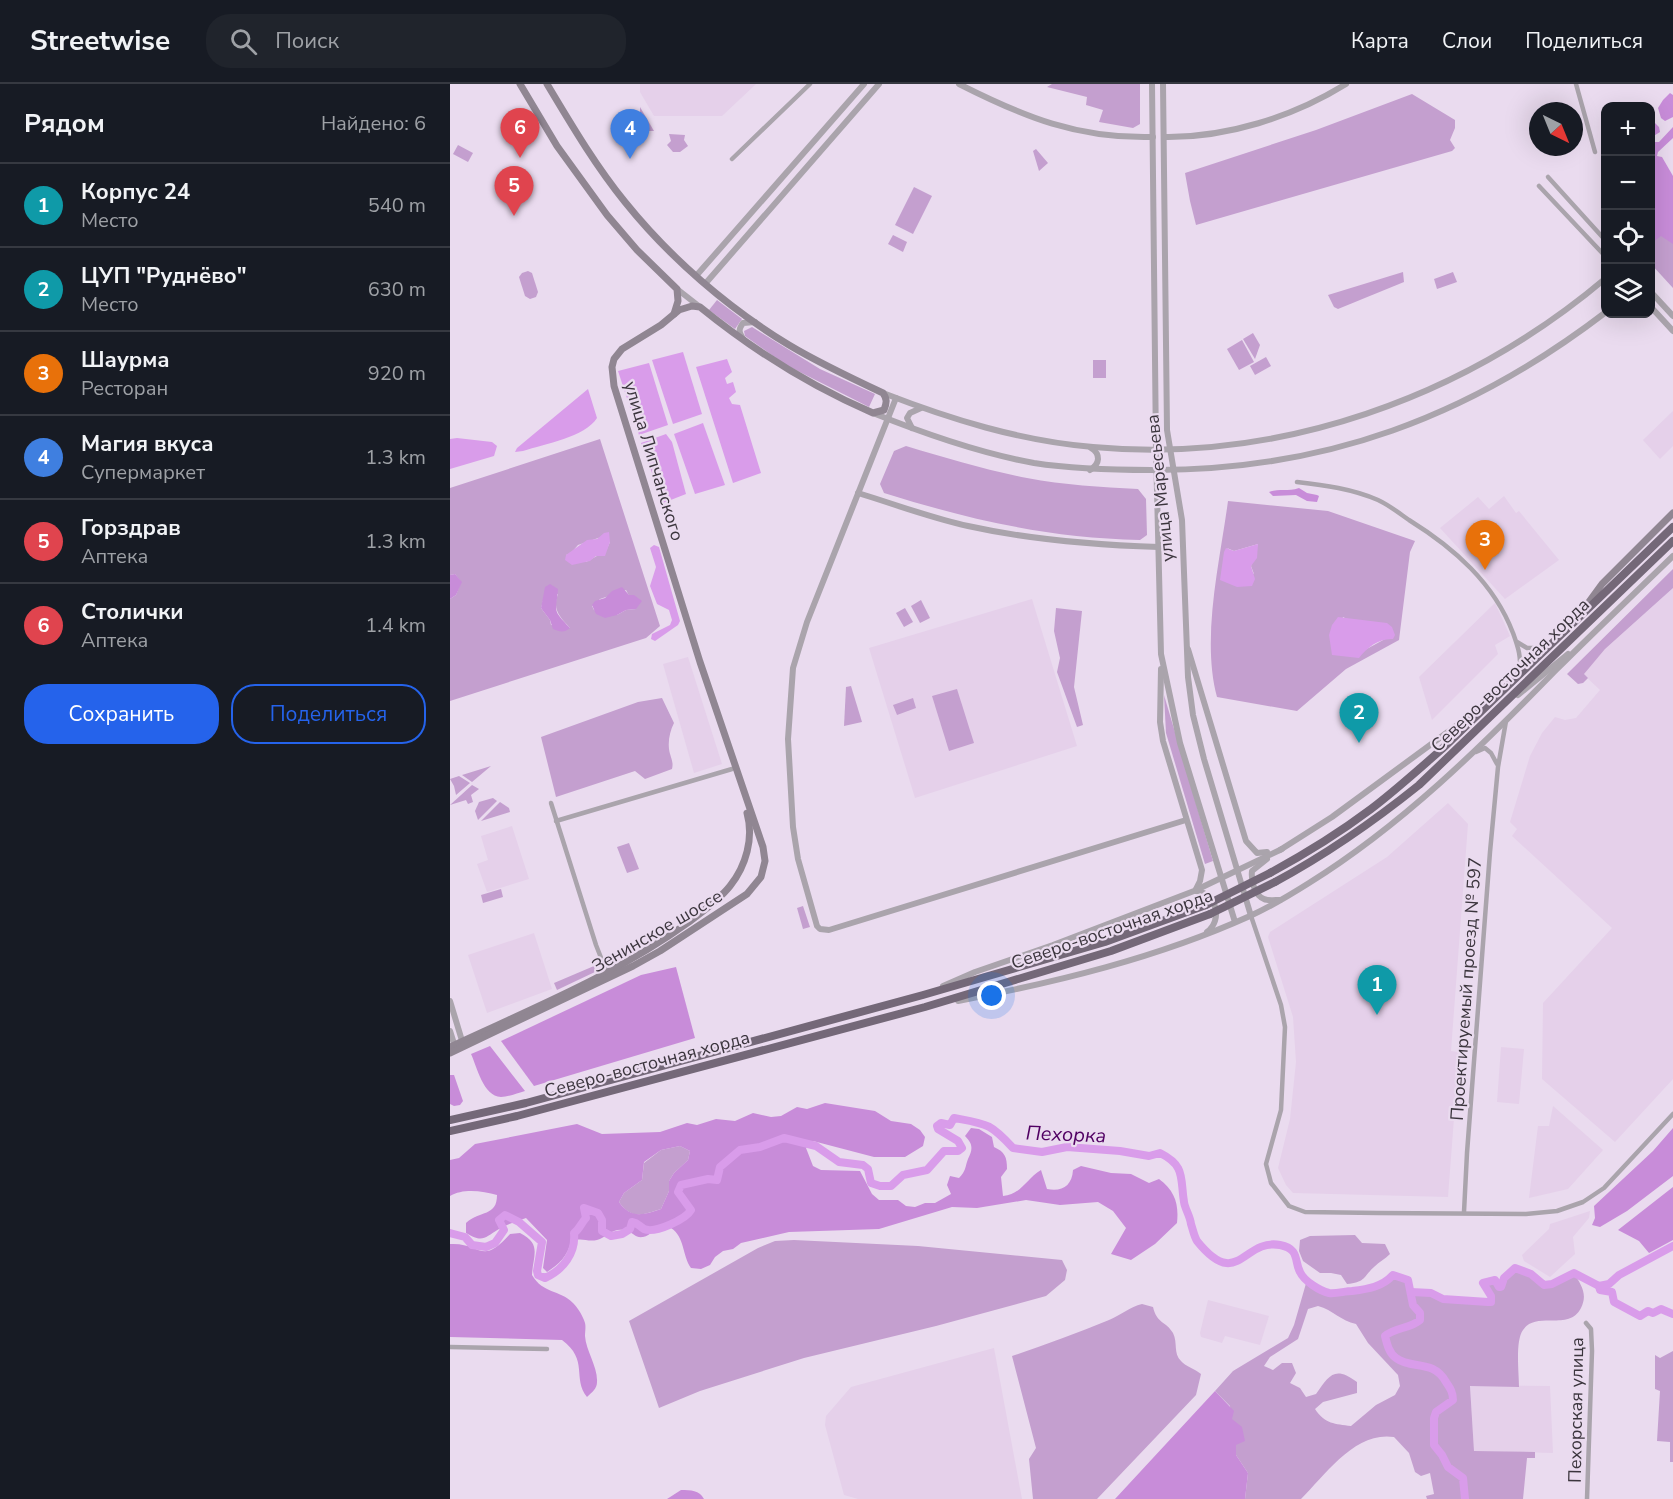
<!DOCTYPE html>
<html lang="ru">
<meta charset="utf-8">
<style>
:root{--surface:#171b24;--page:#20242c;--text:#f1f3f6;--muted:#9ea1a6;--line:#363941;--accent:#2563eb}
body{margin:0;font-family:"Nunito Sans",sans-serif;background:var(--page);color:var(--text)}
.controls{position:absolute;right:18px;top:18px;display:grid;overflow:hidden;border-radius:12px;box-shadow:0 6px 24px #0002}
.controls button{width:54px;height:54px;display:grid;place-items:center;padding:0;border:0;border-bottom:2px solid var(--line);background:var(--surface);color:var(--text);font:30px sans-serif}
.compass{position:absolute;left:1079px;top:18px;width:54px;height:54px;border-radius:50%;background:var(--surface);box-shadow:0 6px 24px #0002;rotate:137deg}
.you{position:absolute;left:542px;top:912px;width:21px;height:21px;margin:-15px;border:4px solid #fff;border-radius:50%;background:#1a73e8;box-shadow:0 0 0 9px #1a73e833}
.badge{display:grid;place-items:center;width:39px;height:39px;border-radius:50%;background:var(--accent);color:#fff;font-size:20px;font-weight:700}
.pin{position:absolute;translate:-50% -50px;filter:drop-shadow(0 2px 3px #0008)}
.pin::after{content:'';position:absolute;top:32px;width:21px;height:18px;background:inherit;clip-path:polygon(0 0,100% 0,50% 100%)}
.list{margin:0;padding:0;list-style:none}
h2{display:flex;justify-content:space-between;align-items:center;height:78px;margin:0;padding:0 24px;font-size:26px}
h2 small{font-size:20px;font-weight:400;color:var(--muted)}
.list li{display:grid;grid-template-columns:39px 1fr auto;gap:18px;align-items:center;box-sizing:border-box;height:84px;padding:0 24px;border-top:2px solid var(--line)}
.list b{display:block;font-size:22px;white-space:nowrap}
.list p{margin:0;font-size:20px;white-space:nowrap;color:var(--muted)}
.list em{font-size:20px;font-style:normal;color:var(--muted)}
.actions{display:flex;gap:12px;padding:18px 24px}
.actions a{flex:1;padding:14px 0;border:2px solid var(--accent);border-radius:24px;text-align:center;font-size:21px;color:var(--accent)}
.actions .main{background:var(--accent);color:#fff}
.icon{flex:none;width:33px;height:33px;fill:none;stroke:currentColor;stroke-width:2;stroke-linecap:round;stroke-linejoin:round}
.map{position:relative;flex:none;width:1223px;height:1415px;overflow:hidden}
header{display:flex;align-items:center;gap:36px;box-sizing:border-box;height:84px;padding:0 30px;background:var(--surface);border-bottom:2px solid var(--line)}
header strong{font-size:28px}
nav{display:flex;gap:33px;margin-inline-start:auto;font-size:21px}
.search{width:420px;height:54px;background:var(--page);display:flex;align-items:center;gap:15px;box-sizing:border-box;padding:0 21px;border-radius:24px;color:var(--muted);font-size:22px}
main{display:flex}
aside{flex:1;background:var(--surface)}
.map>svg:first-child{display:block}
.built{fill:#e5d0ea}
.green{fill:#c49fcf;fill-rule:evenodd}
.forest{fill:#c88cd9;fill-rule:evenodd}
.water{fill:#d99cea}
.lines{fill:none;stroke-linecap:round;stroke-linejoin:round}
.river{stroke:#d99cea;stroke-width:8}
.minor{stroke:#aaa4ac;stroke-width:4.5}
.tertiary{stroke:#aaa4ac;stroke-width:6}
.secondary{stroke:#908692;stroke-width:7}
.trunk{stroke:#746878;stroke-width:8}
.trunk-bridge{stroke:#746878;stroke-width:8}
.labels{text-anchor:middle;stroke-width:4.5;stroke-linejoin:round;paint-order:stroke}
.street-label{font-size:18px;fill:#3b353d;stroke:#eadbef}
.water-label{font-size:20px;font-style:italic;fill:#510063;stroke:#eadbef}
</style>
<header>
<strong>Streetwise</strong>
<div class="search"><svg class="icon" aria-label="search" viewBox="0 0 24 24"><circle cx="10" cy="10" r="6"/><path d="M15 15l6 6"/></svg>Поиск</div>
<nav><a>Карта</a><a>Слои</a><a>Поделиться</a></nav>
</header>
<main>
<aside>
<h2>Рядом<small>Найдено: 6</small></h2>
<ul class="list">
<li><span class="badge" style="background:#0f9aa8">1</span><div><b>Корпус 24</b><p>Место</p></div><em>540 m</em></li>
<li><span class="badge" style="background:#0f9aa8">2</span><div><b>ЦУП &quot;Руднёво&quot;</b><p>Место</p></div><em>630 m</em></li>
<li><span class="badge" style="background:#e8710a">3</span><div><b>Шаурма</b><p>Ресторан</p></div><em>920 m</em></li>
<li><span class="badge" style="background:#3f7fe0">4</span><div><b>Магия вкуса</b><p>Супермаркет</p></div><em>1.3 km</em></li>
<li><span class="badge" style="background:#e0444e">5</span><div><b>Горздрав</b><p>Аптека</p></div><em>1.3 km</em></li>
<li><span class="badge" style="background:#e0444e">6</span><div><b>Столички</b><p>Аптека</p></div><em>1.4 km</em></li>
</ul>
<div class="actions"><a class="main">Сохранить</a><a>Поделиться</a></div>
</aside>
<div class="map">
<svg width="1223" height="1415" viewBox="0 0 1223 1415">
<rect width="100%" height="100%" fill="#eadbef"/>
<g class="built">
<path d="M190 0H306L272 32H204L190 8Z"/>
<path d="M1223 327V362L1210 375 1193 356Z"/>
<path d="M1054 412 1066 429 1069 427 1109 476 1055 515 990 444 1028 413 1039 425Z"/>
<path d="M1223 504V995L1165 1058 1092 995 1093 919 1162 844 1062 752 1067 745 1060 738 1080 672 1092 649 1105 633 1115 636 1126 634 1150 606 1133 590 1155 565Z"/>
<path d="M582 515 627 662 465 714 419 564Z"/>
<path d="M1045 519 1060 552 1045 561 1048 570 982 636 969 593Z"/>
<path d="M238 573 272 680 244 689 213 580Z"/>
<path d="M998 719 1018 740 1001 967 1009 968 998 1113 843 1109 836 1101 828 1084 840 1035 846 978 843 933 818 853 820 848 937 773Z"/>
<path d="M62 742 79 795 37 808 27 780 38 776 31 752Z"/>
<path d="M84 849 102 905 37 929 18 871Z"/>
<path d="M1051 963 1074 965 1069 1020 1047 1018Z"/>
<path d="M1103 1022 1153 1066 1118 1105 1079 1114 1088 1042H1099Z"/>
<path d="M1140 1127 1139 1134 1123 1153 1125 1170 1100 1193 1074 1177 1072 1171 1099 1145 1100 1140Z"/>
<path d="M758 1216 819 1232 810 1261 775 1252 772 1259 751 1253 750 1249Z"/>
<path d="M544 1264 572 1415H408L394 1411 375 1341 376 1332 401 1303Z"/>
<path d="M1020 1301 1100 1302 1103 1369 1024 1367Z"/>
</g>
<g class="green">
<path d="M602 0H690V40L683 44 649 38 653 26 636 21 637 13 597 3Z"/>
<path d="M962 10 1005 36V44L1000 56 1005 64 1002 67 746 141 740 117 735 89 866 46Z"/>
<path d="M190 23 204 47H190Z"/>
<path d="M219 50 235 51 234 56 238 62 230 68H223L217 61 221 57Z"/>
<path d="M8 61 23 69 18 78 3 70Z"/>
<path d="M586 65 598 79 589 87 583 67Z"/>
<path d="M1223 94V204L1201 180V115Z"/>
<path d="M464 103 482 112 463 150 445 141Z"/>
<path d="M443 151 457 158 453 168 438 160Z"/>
<path d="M78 187 82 189 88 208 86 213 80 215 75 212 69 193 72 189Z"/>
<path d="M953 188 954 198 888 225 884 223 878 211Z"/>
<path d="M1003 188 1007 198 987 205 984 195Z"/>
<path d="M267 216 292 235 285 245 259 226Z"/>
<path d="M302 243 370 285 425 310 419 323 336 281 295 252 294 247Z"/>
<path d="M803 249 810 261 805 275 793 255Z"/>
<path d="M792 256 804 278 789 286 777 265Z"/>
<path d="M816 273 821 282 805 291 800 282Z"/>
<rect x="643" y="276" width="13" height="18"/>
<path d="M150 355 210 542 196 554 0 617V515L6 511 11 498 5 490 0 491V404ZM151 453 160 458 156 467 136 478 116 471 121 469 128 461ZM176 506 186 525 176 526 167 531 144 526 142 522 150 515ZM108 510C102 526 110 533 120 544L101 541 100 536 91 524 94 513Z"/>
<path d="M456 362C496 374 536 386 577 394 614 401 651 403 688 405L696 415 697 451 690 456C598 454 521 436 434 409L430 400 444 367Z"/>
<path d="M778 417 878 427 965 457 960 468 949 556 896 585 847 627 767 613C751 554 770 477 778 417ZM808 460 801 482 804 490 777 464 784 467ZM893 533 935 555 913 567 883 568Z"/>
<path d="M1223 485V504L1155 565 1134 590 1138 594 1133 599 1128 600 1117 590Z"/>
<path d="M471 516 480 534 470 539 461 522Z"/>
<path d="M455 524 463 538 454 543 446 529Z"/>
<path d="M606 524 632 527 624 603 633 641 627 643 607 588 610 574 604 547Z"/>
<path d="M401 602 412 638 394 642 396 603Z"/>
<path d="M507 605 524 659 499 667 482 612Z"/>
<path d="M714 611 763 777 755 780 716 649Z"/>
<path d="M212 614 224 639C220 647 218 656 219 665 220 673 224 677 222 685L195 695 185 687 106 713 91 653 188 618Z"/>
<path d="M463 614 466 624 447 631 443 621Z"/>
<path d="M41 682 22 698 12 691Z"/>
<path d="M9 692 20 699 6 711 4 702 0 695Z"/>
<path d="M22 701 29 705 21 711 23 718 18 720 16 716 0 721Z"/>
<path d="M43 714 47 717 28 736 25 727 29 718Z"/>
<path d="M50 718 59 724 60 728 31 737Z"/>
<path d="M179 759 189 785 177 789 167 763Z"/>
<path d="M51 805 53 813 33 819 31 811Z"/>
<path d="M353 822 360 843 353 845 347 824Z"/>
<path d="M144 882 147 887 107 906 104 899Z"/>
<path d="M230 1062 240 1067 238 1076 224 1089 219 1097V1107L211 1125C192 1131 182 1136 169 1118L174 1109 192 1096 194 1079 211 1066Z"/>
<path d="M905 1151 912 1159 935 1160 940 1170C935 1175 929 1178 924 1183 913 1193 916 1198 897 1200L891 1191 881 1189H870L853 1177 849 1167 850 1156 860 1152Z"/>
<path d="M344 1156 468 1162 612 1176 617 1186 615 1196 596 1212 486 1242 354 1274 250 1307 209 1324 179 1237 308 1164 325 1157Z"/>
<path d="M1065 1184 1081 1190 1095 1201 1102 1200 1124 1189C1131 1201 1138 1210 1131 1224 1119 1248 1086 1226 1073 1246 1065 1257 1069 1289 1069 1303L1020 1302 1024 1367 1085 1368V1374H1077L1073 1415H977L976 1412 984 1410 980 1389 971 1392 965 1388 959 1369 944 1353C905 1347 876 1390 851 1415H795L798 1389 786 1371 780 1322 765 1307 783 1287 838 1254 844 1241 857 1196 879 1209 927 1203 936 1199 943 1191 958 1196 961 1208 981 1209 993 1215 1038 1218H1041V1212L1033 1199 1045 1196 1049 1203H1051L1054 1194ZM868 1222C883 1226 891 1237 906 1240L918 1259 948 1291 950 1302 945 1311 926 1321 901 1342C885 1340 875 1340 865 1325L873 1318 907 1309V1298C884 1281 879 1292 866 1310L856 1313 850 1304 840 1299 846 1289 842 1279H832L823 1286 814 1282 820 1273 848 1255 858 1225Z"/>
<path d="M692 1220 703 1223C707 1240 716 1237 723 1249 728 1259 723 1269 731 1277 735 1282 745 1285 751 1290L746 1311 647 1415H583L579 1375 586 1364 562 1272C595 1261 627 1249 659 1236 671 1231 680 1223 692 1220Z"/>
<path d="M1223 1267V1378H1220V1358L1207 1357 1210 1307 1205 1305V1271L1210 1274Z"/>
</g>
<g class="forest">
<path d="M1220 9 1223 11V33L1215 37 1211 34 1208 24 1213 16Z"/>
<path d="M1200 34 1209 43 1210 48 1202 53 1204 58H1209L1223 43V54L1208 68 1207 72 1212 73 1223 92V160L1211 152 1203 158 1201 157Z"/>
<path d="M849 404 857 409 867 411 869 412 867 418 857 417 846 411 823 412 819 408C829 404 838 408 849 404Z"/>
<path d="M5 490 12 498 6 511 0 515V491Z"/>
<path d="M100 500 108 505C106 529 102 525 120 544 114 549 110 548 103 545L100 536 91 524 95 503Z"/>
<path d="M172 503 179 511H184L192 517 186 525 176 526 167 531 155 534 146 530 142 521 145 517 155 514 162 507Z"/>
<path d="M226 883 245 954 84 1002 51 957 191 891Z"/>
<path d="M40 962 75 1007C68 1009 58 1013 51 1013 33 1012 27 983 21 970Z"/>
<path d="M0 991H4L13 1017 10 1021 4 1022 0 1020Z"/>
<path d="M375 1019 425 1027 441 1037 461 1040 470 1046 475 1053 473 1062 455 1073H424L363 1057 356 1064 363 1082 371 1086 410 1087 422 1110 429 1116H448L456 1122 465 1123 475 1119H485L501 1110 497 1101 500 1092 509 1094C516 1087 515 1083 518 1075 523 1065 523 1060 515 1052L521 1044 529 1045 542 1053 544 1063C555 1068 557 1073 557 1085L551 1093 553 1112C572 1110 576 1095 591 1086L597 1105C612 1108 622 1102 623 1086L631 1082 661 1089 681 1090 699 1099 709 1095C725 1107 729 1120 727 1139L705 1160 681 1176 661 1170 676 1144 663 1127 648 1118 610 1121 576 1116 527 1124 502 1123 429 1145 339 1148 291 1159 283 1165 273 1167 265 1173 260 1181 251 1185 241 1184C232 1171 235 1153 221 1144 210 1136 203 1151 193 1153 185 1154 184 1149 177 1147 164 1142 157 1153 147 1156 136 1158 133 1153 121 1157 118 1172 109 1180 97 1188L93 1184 97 1156 76 1134C68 1137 57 1140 49 1145 34 1154 33 1159 16 1149V1139C30 1126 47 1133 47 1111 33 1107 13 1104 0 1112V1076L9 1074 25 1060 127 1040 152 1050 210 1048 237 1039 247 1041 266 1035 285 1037 303 1029 321 1033 331 1032 347 1023 357 1025ZM230 1062 240 1067 238 1076 224 1089 219 1097V1107L211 1125C193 1131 181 1135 169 1118L174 1109 192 1096 194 1078 211 1066Z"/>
<path d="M1223 1044V1092L1177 1127 1150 1143 1142 1141 1145 1134 1144 1122 1203 1067Z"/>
<path d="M1223 1103V1156L1199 1169 1189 1157 1168 1146Z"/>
<path d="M70 1149C92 1160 83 1171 82 1191 93 1210 109 1205 123 1219 128 1224 133 1232 135 1239 136 1243 135 1248 135 1252 136 1267 148 1283 147 1298 147 1305 142 1308 137 1313 122 1294 139 1276 112 1256L0 1253V1160C31 1158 31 1183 60 1150Z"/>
<path d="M765 1307 784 1327 782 1335 792 1343 795 1357 786 1361V1371L798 1389 795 1415H665Z"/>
<path d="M231 1406C241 1406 249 1406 254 1415H217Z"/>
</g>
<g class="water">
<path d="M233 268 252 330 223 340 202 276Z"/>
<path d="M277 275 282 288 275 294 277 300 283 298 286 308 279 314 282 320 290 321 311 389 283 399 246 283Z"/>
<path d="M199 279 218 341 189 351 168 287Z"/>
<path d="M138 305 147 334C135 353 95 360 73 367L65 368 67 364Z"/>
<path d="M253 339 275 401 245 410 224 350Z"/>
<path d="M216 350 222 358 236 410 213 419 191 359Z"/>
<path d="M7 354 42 358 47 362 44 372 0 385V355Z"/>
<path d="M159 448 160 458 155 472H146L140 477 122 481 115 476 116 471 137 456 147 455 154 449Z"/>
<path d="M808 460 807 474 801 482 805 495 802 502 787 503 770 496 774 468 776 464 784 467Z"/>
<path d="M204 461 209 463 230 537 228 541 205 557 201 555 202 550 220 541 222 536 219 526 207 520 200 502 206 483 200 464Z"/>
<path d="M888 533 937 539 942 543 945 551 943 555C930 554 917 563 909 574L882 571 879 551 882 541Z"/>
</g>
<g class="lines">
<g class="river">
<path d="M0 1149 15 1153 22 1161 36 1163 45 1159 54 1146 49 1136 55 1131 69 1138 92 1158 87 1187 88 1191 95 1194C113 1186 126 1169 124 1149 130 1145 131 1139 136 1134L134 1124 148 1129 152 1136V1147L161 1152 172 1150 180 1145 182 1138C188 1139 189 1142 194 1145 205 1150 236 1135 241 1126L228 1108 231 1101 258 1095 267 1096 270 1083 290 1066 310 1063 334 1054 366 1062 389 1078 413 1081 418 1085 421 1099 430 1102H441L453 1091 477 1086 494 1067H508L512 1064 508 1057 488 1045 487 1042 491 1039 500 1041 504 1034C537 1040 540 1039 563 1064L592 1068 617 1063 670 1067 699 1072 710 1069C736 1082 730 1094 734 1118 735 1125 740 1132 741 1140 743 1146 744 1152 747 1157 788 1208 793 1154 830 1161 850 1165 844 1177 850 1188 854 1197 870 1207 879 1209 886 1210 895 1207 902 1207 918 1205 932 1203 943 1191L958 1196 963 1221 970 1229V1236C960 1245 945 1243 935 1252 937 1260 939 1269 946 1274 962 1286 983 1275 996 1298 1000 1304 1003 1308 1003 1316L986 1328 984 1334V1361L992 1371 998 1383 1013 1394 1015 1415"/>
<path d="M1149 1202 1150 1206 1162 1208 1164 1218 1190 1232 1198 1227 1203 1229 1211 1225 1223 1230"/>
<path d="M961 1208 981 1209 993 1215 1038 1218H1041V1212L1033 1199 1045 1196 1049 1203H1051L1054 1194 1065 1184 1081 1190 1094 1201 1102 1200 1124 1189 1149 1202 1159 1200 1169 1191 1223 1162"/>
</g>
<g class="minor">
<path d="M1126 0 1145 68"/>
<path d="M282 75 360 0"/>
<path d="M1098 93 1156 157"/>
<path d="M1089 102 1156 173"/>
<path d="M847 398C874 401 903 405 928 416 939 421 949 429 959 436 1004 464 1044 499 1063 549 1068 563 1072 574 1069 589"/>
<path d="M1067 558 1077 564H1096"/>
<path d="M1026 668 1035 664 1041 669 1047 680"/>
<path d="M101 719 146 861 157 889"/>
<path d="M106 737 282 685"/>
<path d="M801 832 831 921 835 943 831 1026 816 1080 821 1099 839 1122 855 1128 928 1129 1076 1130 1107 1127 1133 1118 1154 1104 1223 1030"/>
<path d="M1014 1128 1017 1069 1040 768 1048 683 1056 637"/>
<path d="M1136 1239 1141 1245 1142 1267 1137 1415"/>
<path d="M0 1263 97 1265"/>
</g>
<g class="tertiary">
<path d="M509 0C574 33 628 55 703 53"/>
<path d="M702 0 706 366 711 570 730 659 785 838"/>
<path d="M713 0 717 346 732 436 738 593 743 631 754 675 801 832"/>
<path d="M714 53C776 54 843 33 896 0"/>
<path d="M246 192 414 0"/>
<path d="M255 200 429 0"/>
<path d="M227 205 250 223"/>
<path d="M1200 207 1223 232"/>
<path d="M1200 222 1223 247"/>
<path d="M293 255C289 248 288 246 293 239L305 238"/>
<path d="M433 309C500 335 570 357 643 363 829 380 1014 314 1156 194"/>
<path d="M446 314 357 538 343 584 338 655 343 743 348 775 367 842 370 845 379 846 736 736"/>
<path d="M423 329C475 350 529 369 584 379 623 385 661 386 701 386 874 387 1019 333 1156 228"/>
<path d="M462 344 457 334 460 329 471 324"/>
<path d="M640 386C650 380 651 370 641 364"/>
<path d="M408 409C444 420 481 434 518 442 581 456 644 461 709 463"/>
<path d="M738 565 796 757 807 769 817 768"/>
<path d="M711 585 710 638 713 657 752 786 750 797 746 805"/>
<path d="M1068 611 1118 570"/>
<path d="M830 766 882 733 1025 628"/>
<path d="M817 775 802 787C801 796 804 811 814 815 818 817 825 816 830 816"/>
<path d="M746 807C767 809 773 836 757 848"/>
<path d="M493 902 525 888 603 861 744 807 832 765"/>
<path d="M0 917 13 960"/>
<path d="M508 917C607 898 707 874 800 832 820 823 840 811 859 799 952 741 1030 664 1106 586 1144 548 1184 510 1223 472"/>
<path d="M0 947 5 963"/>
</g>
<g class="secondary">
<path d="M70 0 107 62 157 131 187 166 227 205 228 217 224 230"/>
<path d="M1133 526 1152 500 1223 429"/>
<path d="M0 963C81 925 166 891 239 838 253 827 269 816 280 802 296 782 304 754 297 729"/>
<path d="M0 969 183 882 210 867 297 810 311 793 315 777 313 763 250 578 164 302 162 283 164 275 172 265 211 241 229 226 242 222 250 223C303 266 360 302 423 329L434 326C437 318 437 315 433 309 401 294 369 279 339 261 278 224 220 174 175 118 145 81 121 40 97 0"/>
</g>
<g class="trunk">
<path d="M820 789C855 770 889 749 921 725 946 706 969 685 992 665L1223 443"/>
<path d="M825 798C877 770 923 738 969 701L1223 457"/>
<path d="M0 1036 76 1019 473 911 655 858 756 821"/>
<path d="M0 1047 67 1032 475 923 661 867 760 830"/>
</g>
<g class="trunk-bridge">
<path d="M756 821 820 789"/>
<path d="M760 830 825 798"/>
</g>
</g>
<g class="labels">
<g class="street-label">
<text transform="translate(204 377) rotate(73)" y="6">улица Липчанского</text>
<text transform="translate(710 404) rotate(-96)" y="6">улица Маресьева</text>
<text transform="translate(1060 591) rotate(-44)" y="6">Северо-восточная хорда</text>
<text transform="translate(662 845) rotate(-19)" y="6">Северо-восточная хорда</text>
<text transform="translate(207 847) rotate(-30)" y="6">Зенинское шоссе</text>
<text transform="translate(1016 905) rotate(-86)" y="6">Проектируемый проезд № 597</text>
<text transform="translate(197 980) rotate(-15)" y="6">Северо-восточная хорда</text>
<text transform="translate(1126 1326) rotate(-89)" y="6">Пехорская улица</text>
</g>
<g class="water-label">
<text transform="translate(616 1050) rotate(2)" y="7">Пехорка</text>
</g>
</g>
</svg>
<div class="controls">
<button>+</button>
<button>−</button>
<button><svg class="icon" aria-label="locate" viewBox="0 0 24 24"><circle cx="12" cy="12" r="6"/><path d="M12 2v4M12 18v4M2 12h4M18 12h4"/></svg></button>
<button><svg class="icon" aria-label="layers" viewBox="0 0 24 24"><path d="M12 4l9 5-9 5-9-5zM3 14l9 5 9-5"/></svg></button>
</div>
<svg class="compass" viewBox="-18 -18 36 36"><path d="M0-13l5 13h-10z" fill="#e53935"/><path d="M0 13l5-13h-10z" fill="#9ea1a6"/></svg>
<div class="you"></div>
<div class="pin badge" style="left:927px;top:931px;background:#0f9aa8">1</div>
<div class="pin badge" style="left:909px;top:659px;background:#0f9aa8">2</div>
<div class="pin badge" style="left:1035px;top:486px;background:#e8710a">3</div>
<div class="pin badge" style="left:180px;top:75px;background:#3f7fe0">4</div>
<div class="pin badge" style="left:64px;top:132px;background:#e0444e">5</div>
<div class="pin badge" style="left:70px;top:74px;background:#e0444e">6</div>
</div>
</main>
